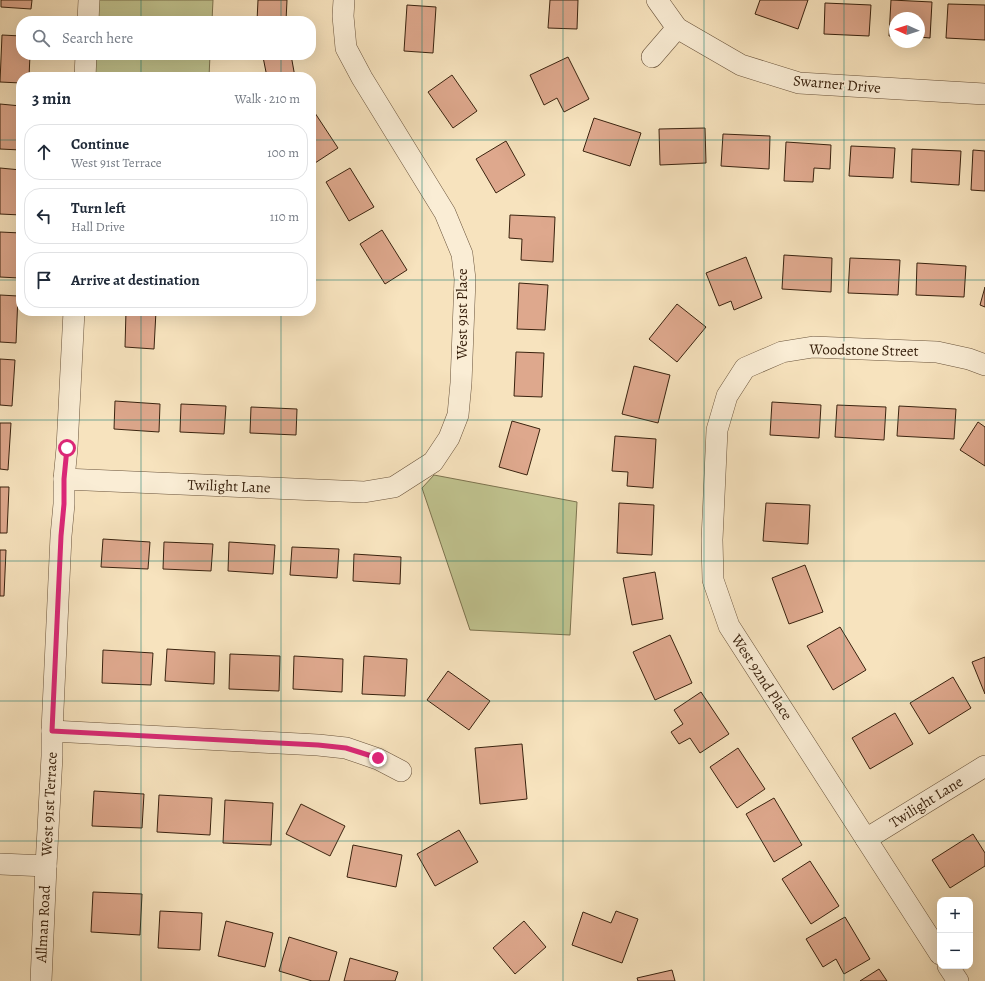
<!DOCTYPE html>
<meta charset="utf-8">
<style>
:root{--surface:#fff;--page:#f6f6f7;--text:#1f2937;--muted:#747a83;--line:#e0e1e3}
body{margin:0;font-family:Alegreya,serif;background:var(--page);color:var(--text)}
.controls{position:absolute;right:12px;bottom:12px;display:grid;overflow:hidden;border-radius:8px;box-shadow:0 4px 16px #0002}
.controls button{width:36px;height:36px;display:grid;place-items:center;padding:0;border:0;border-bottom:1px solid var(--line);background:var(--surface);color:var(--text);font:20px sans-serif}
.compass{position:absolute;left:889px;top:12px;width:36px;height:36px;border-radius:50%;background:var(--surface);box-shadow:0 4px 16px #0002;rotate:273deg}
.stop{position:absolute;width:12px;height:12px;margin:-9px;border:3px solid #db2777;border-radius:50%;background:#fff}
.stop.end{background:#db2777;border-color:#fff;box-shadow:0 1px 4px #0008}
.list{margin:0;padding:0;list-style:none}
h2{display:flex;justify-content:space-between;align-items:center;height:52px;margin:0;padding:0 16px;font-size:17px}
h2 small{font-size:13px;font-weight:400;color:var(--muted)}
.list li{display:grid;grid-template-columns:26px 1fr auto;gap:12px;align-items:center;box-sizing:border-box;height:56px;margin:0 8px 8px;padding:0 8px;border:1px solid var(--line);border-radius:16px}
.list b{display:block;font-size:15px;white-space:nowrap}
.list p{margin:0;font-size:13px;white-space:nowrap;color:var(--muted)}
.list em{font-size:13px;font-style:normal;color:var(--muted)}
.icon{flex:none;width:22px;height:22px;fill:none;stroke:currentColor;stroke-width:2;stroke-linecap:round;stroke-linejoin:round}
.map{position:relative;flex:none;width:985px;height:981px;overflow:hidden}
.search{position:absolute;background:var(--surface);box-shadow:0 4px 16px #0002;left:16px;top:16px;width:300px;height:44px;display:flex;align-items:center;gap:10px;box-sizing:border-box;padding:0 14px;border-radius:16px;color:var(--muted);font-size:15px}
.panel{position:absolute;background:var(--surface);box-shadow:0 4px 16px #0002;left:16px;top:72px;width:300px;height:244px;border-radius:16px}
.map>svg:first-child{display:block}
.green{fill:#c0c38f;stroke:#7d734f}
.building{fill:#dea88d;stroke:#3a230f}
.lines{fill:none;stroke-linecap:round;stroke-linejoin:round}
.street-casing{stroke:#69533b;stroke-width:22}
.street{stroke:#faedd5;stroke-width:21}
.route{stroke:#db2777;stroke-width:5}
.grid{fill:none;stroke:#0f766e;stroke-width:1;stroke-opacity:0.55}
.labels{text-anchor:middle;stroke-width:4;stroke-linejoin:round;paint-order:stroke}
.street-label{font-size:15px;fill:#3a230f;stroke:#faedd5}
</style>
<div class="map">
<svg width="985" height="981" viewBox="0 0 985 981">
<rect width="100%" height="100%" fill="#f7e3be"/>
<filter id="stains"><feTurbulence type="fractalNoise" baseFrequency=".005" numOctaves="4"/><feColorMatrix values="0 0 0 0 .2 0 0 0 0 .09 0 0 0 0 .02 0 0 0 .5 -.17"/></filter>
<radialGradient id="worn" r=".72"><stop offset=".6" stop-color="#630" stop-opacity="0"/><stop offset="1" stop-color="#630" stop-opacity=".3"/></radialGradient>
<g class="green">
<path d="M99 0H213L212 21H98Z"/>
<path d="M96 55H210L209 77H95Z"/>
<path d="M434 475 577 502 570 635 470 630 422 488Z"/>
</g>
<g class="building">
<path d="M1 0H32L31 9 1 7Z"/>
<path d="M258 0H287L286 21H257Z"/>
<path d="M550 0H578L577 29 548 28Z"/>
<path d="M760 0H808L798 29 755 14Z"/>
<path d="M891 0 932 2 930 38 919 37V18H895V36H889Z"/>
<path d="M825 3 871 5 869 36 824 34Z"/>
<path d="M948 4 985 5V40L946 38Z"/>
<path d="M407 5 436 7 433 53 404 51Z"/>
<path d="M2 35 21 36V55H30L29 77H21V83L0 82Z"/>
<path d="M274 55H291L295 77H267L263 57Z"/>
<path d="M568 57 589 99 564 112 557 98 544 105 530 75Z"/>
<path d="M452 75 477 111 453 128 428 92Z"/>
<path d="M0 104 21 106V150L0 149Z"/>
<path d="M313 110 338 148 315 163 311 158V111Z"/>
<path d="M594 118 641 133 630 166 583 151Z"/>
<path d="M705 128 706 163 660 165 659 129Z"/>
<path d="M723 134 770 136 769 169 721 166Z"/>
<path d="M506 141 525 175 496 193 476 159Z"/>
<path d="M786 142 831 145 830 169 814 168 813 182 784 181Z"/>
<path d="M851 146 895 148 893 178 849 176Z"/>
<path d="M912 149 961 151 959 185 911 182Z"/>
<path d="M973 150 985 151V191L971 190Z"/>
<path d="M0 168 21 170V215L0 214Z"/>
<path d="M350 168 374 207 349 221 326 182Z"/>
<path d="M510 215 555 217 553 262 521 260 522 239 509 238Z"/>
<path d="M382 230 407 270 385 284 360 244Z"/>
<path d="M0 232 21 233 19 278 0 277Z"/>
<path d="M784 255 832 258 831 292 782 289Z"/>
<path d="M746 257 762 298 734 310 731 301 719 306 706 273Z"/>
<path d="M850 258 900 260 898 295 848 293Z"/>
<path d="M917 263 966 266 964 297 916 295Z"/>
<path d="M519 283 548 285 545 330 517 329Z"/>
<path d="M985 287V307L980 305Z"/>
<path d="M0 295 18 296 16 343 0 342Z"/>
<path d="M677 304 706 327 677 362 649 339Z"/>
<path d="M126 311H156L154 349 125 347Z"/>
<path d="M516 352 544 353 542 397 514 396Z"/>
<path d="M0 359 15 360 12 406 0 405Z"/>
<path d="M634 366 670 375 658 423 622 414Z"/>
<path d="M115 401 160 404 159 432 114 429Z"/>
<path d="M772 402 821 405 819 438 770 435Z"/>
<path d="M181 404 226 406 224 434 180 432Z"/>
<path d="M837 405 886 407 884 440 835 437Z"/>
<path d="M899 406 956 409 954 439 897 436Z"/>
<path d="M251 407 297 409 296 435 250 433Z"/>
<path d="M512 421 540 429 527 475 499 467Z"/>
<path d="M978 422 985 427V466L960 450Z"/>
<path d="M0 423H11L8 470 0 469Z"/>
<path d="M615 436 656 439 653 488 627 486 628 472 612 471Z"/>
<path d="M0 487H9L7 533H0Z"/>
<path d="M619 503 654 505 652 555 617 553Z"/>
<path d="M766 503 810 505 808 544 763 541Z"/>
<path d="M103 539 150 542 148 569 101 567Z"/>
<path d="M164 542 213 544 211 571 163 569Z"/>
<path d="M229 542 275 545 273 574 228 571Z"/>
<path d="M292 547 339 549 337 578 290 575Z"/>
<path d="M0 550H6L4 596H0Z"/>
<path d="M354 554 401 557 400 584 353 581Z"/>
<path d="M805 565 823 612 789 624 772 578Z"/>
<path d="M655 572 663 619 632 625 623 578Z"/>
<path d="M840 627 866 670 833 690 807 646Z"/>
<path d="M670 635 692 683 655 700 633 652Z"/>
<path d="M167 649 215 652 214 684 165 681Z"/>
<path d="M103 650 153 653 151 685 102 683Z"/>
<path d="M230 654 280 656 279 691 229 689Z"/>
<path d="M294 656 343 659 342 692 293 689Z"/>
<path d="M364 656 407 659 405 696 362 694Z"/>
<path d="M985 657V694L972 662Z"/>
<path d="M448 671 490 701 469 730 427 700Z"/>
<path d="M953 677 971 708 929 734 910 703Z"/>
<path d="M701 692 729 734 700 753 690 738 679 744 671 732 683 724 674 710Z"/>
<path d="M895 713 913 744 870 769 852 738Z"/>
<path d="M522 744 527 799 480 804 475 748Z"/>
<path d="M738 748 765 789 737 808 710 767Z"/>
<path d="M94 791 144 794 142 828 92 826Z"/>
<path d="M159 795 212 798 210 835 157 832Z"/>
<path d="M774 798 802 845 774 862 746 814Z"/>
<path d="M225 800 273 803 271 845 223 843Z"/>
<path d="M301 804 345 826 330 856 286 834Z"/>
<path d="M459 830 478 862 435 886 417 854Z"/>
<path d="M973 834 985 853V866L950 888 932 860Z"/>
<path d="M353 845 402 855 396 887 347 877Z"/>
<path d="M810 861 839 906 811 924 782 879Z"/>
<path d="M93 892 142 894 140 935 91 932Z"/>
<path d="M160 911 202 913 200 950 158 948Z"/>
<path d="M616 911 638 919 622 963 572 945 583 912 611 923Z"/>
<path d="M845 917 870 959 844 974 836 959 823 967 806 939Z"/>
<path d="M226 921 273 933 265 967 218 956Z"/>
<path d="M524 921 546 947 515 974 493 948Z"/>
<path d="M289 937 337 952 329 981H312L279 971Z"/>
<path d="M350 958 398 972 395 981H344Z"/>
<path d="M879 969 887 981H860Z"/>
<path d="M672 970 675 981H638L637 978Z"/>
</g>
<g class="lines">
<defs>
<g id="street">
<path d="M657 0 677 28 741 65 799 83 985 94"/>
<path d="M88 21 89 0"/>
<path d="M652 57 677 28"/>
<path d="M85 77 86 55"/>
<path d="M64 479 364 492 394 487 433 462 449 438 458 415 461 383 465 279 462 254 445 213 362 78 346 48 343 16 344 0"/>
<path d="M52 731 318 745 346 748 378 759 401 771"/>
<path d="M866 839 985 766"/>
<path d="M0 864 46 866"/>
<path d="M940 954 729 626 713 580 712 540 717 430 727 396 745 368 782 352 813 347 937 352 969 359 985 365"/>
<path d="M948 966 958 981"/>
<path d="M41 981 46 866 52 756V731L61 536 64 504V479L67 448 74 311"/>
</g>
</defs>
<use href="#street" class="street-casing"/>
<use href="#street" class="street"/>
</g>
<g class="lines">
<path class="route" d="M67 448 64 479V504L61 536 52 731 318 745 346 748 378 758"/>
</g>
<path class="grid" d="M141 0V21M281 0V21M422 0V981M563 0V981M704 0V981M844 0V981M141 55V77M281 55V77M0 140H21M311 140H985M0 280H21M311 280H985M141 311V981M281 311V981M0 420H985M0 561H985M0 701H985M0 841H985"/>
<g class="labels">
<g class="street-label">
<text transform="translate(837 84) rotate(5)" y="5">Swarner Drive</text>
<text transform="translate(462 314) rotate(-90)" y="5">West 91st Place</text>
<text transform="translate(864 350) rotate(1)" y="5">Woodstone Street</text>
<text transform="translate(229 486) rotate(2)" y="5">Twilight Lane</text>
<text transform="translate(762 677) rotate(57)" y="5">West 92nd Place</text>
<text transform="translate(926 802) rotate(-32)" y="5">Twilight Lane</text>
<text transform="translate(49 804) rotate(-87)" y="5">West 91st Terrace</text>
<text transform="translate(43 924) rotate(-87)" y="5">Allman Road</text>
</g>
</g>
<rect width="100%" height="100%" filter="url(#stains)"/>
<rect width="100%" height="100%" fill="url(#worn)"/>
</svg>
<div class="controls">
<button>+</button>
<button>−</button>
</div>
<svg class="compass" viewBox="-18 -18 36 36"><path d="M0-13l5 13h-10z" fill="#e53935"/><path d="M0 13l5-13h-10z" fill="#747a83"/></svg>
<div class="stop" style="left:67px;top:448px"></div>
<div class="stop end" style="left:378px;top:758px"></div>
<div class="search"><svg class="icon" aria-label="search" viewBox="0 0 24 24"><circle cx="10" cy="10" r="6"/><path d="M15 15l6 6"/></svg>Search here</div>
<section class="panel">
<h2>3 min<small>Walk · 210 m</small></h2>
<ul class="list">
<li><svg class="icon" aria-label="ahead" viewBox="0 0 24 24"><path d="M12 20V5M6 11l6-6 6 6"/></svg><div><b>Continue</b><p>West 91st Terrace</p></div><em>100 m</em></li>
<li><svg class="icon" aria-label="left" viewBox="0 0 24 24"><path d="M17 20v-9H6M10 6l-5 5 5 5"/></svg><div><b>Turn left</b><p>Hall Drive</p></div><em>110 m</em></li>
<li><svg class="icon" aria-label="arrive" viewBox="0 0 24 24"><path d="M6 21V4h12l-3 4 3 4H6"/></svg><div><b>Arrive at destination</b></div></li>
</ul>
</section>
</div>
